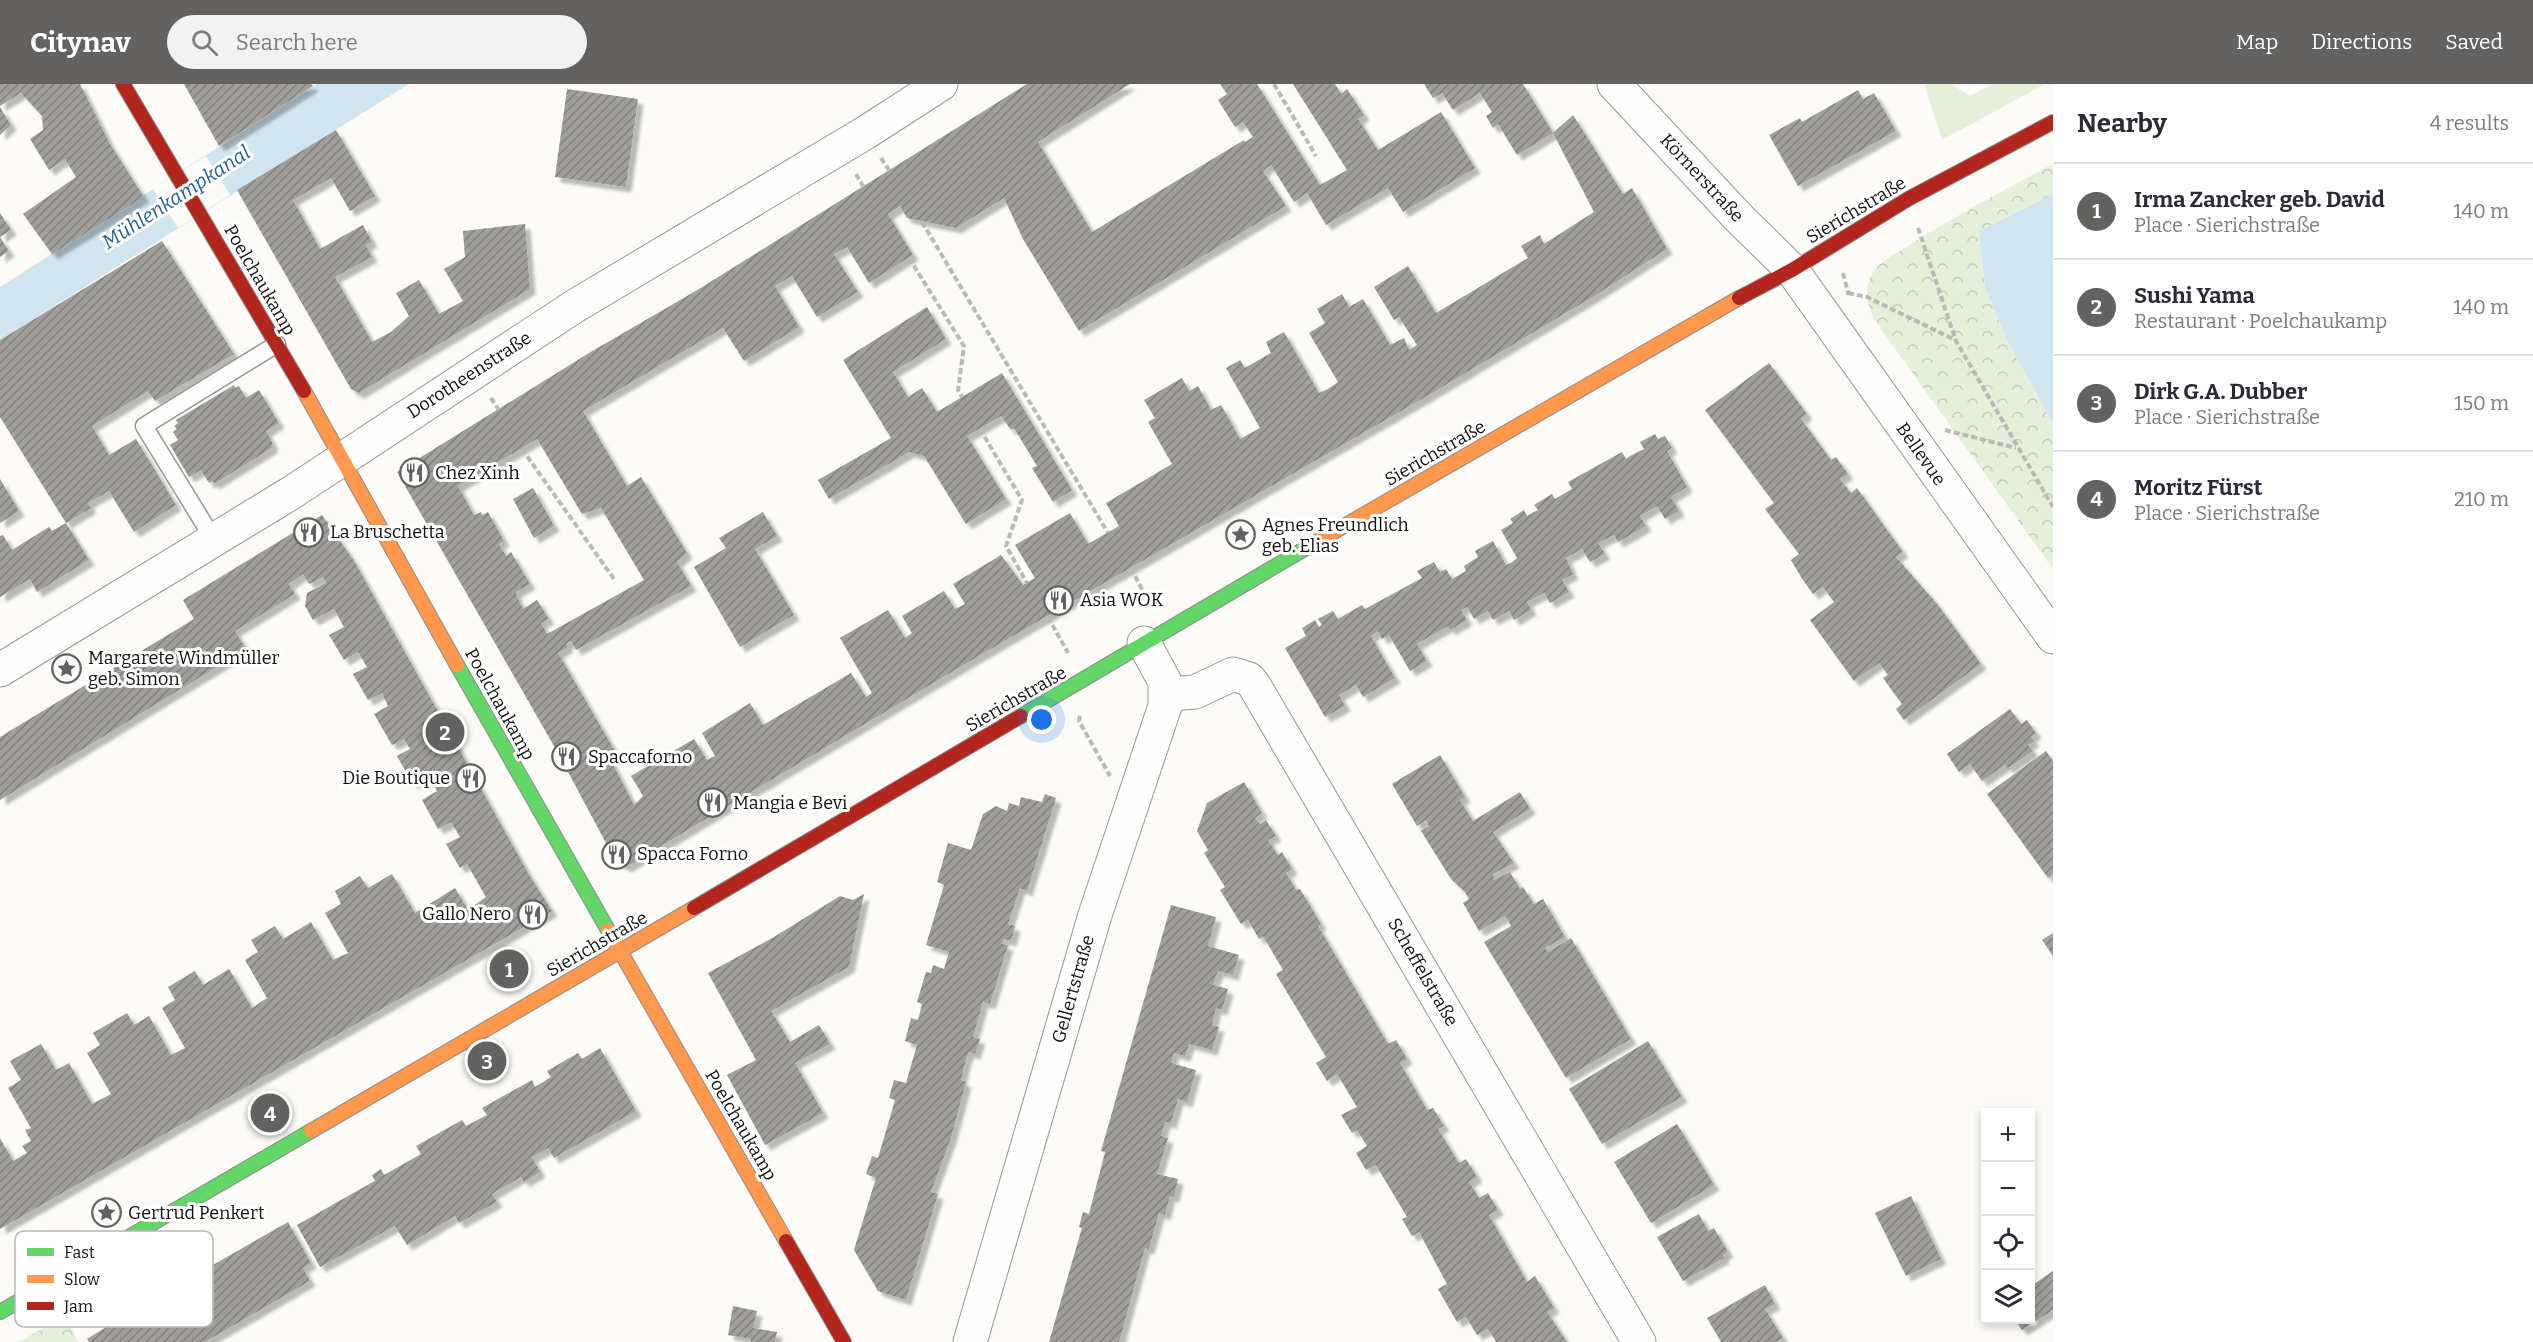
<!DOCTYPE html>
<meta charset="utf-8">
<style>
:root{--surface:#fff;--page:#f2f2f3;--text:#2b2b33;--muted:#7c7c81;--line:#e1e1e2;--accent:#636261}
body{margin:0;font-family:Bitter,serif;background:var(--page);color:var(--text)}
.controls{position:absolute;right:18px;bottom:18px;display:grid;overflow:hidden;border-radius:0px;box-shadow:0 3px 9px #0003}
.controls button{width:54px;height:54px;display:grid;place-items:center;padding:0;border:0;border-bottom:2px solid var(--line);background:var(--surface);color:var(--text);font:30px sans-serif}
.you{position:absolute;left:1042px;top:636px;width:21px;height:21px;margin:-15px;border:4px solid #fff;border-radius:50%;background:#1a73e8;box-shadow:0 0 0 9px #1a73e833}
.badge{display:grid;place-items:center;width:39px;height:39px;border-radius:50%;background:var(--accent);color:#fff;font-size:20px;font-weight:700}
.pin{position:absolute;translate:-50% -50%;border:3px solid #fff;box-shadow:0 2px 6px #0006}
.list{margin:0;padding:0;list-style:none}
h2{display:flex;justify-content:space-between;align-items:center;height:78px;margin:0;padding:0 24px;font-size:26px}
h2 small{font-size:20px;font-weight:400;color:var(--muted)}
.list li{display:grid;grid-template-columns:39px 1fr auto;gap:18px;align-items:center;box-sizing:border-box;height:96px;padding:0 24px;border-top:2px solid var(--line)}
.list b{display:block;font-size:22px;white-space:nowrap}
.list p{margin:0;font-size:20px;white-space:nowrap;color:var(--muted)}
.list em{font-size:20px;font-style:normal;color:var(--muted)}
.icon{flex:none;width:33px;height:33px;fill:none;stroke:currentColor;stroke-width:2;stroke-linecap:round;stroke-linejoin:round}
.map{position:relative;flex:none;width:2053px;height:1258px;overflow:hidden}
header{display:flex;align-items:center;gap:36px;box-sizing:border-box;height:84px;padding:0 30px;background:var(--accent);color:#fff}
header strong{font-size:28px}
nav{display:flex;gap:33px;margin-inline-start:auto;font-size:21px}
.search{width:420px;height:54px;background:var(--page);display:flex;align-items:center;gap:15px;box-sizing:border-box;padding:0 21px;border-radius:33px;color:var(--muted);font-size:22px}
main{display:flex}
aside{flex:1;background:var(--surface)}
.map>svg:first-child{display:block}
.grass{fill:#e5efda}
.park{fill:url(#park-crowns)}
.water{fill:#d1e5f1}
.pier{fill:#fcfbf7}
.building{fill:url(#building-hatch);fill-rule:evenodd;filter:url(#shadow)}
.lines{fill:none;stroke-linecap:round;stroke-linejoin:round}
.lane-casing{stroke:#969694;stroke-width:19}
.street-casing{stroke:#969694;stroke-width:35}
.fast-casing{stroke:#8d8c8b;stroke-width:16}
.slow-casing{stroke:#8d8c8b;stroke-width:16}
.jam-casing{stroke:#8d8c8b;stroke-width:16}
.path{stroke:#b9b9b8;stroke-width:4;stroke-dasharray:6 3;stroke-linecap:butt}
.lane{stroke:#fffefe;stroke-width:16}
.street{stroke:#fffefe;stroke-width:33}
.fast{stroke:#63d668;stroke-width:14}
.slow{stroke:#ff974d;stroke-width:14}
.jam{stroke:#b3261e;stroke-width:14}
.labels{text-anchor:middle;stroke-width:6;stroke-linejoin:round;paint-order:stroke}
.street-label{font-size:18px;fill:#101010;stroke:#fff}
.poi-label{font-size:18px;fill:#101010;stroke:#fff;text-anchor:start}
.water-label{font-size:20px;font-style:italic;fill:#286094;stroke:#fff}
.key{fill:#fff;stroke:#b7b7b7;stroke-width:1.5}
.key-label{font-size:16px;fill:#101010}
</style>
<header>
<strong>Citynav</strong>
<div class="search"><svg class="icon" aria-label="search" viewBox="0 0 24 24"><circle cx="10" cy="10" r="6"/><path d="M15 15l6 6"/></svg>Search here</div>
<nav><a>Map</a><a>Directions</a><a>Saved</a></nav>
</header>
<main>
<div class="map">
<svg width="2053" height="1258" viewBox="0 0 2053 1258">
<defs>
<pattern id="park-crowns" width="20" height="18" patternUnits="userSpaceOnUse" patternTransform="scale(1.5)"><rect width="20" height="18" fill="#e5efda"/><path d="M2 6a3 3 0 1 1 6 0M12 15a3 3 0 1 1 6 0" fill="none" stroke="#c3ccba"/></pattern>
<pattern id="building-hatch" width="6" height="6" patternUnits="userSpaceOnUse" patternTransform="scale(1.5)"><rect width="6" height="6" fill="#a09f9c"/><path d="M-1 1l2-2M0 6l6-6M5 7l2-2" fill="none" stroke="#81807e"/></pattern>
<filter id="shadow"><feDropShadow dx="5.5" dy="5.5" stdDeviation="1.5" flood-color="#0004"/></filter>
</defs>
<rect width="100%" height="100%" fill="#fcfbf7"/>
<path class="grass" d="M1924 0H1951L1970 12 1993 0H2045L1942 56Z"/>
<g class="park">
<path d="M2053 80V110L1979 147 1985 203 2006 254 2053 340V485L1876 238C1867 223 1863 206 1872 190 1879 177 1896 170 1908 162 1955 132 2004 106 2053 80Z"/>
<path d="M64 1232 79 1258H19Z"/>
</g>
<g class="water">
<path d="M317 0H409L0 256V203Z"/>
<path d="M2053 110V340L2006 254 1985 203 1979 147Z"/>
</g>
<path class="pier" d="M206 72 230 111 178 144 153 105Z"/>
<g class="building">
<path d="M0 0H80L110 60 144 113 52 170 23 130 76 93 65 75 49 86 30 55 43 46 42 32 21 9 0 22Z"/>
<path d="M184 0H311L313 2 219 62Z"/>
<path d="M1027 0H1130L1038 58 1092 148 1244 56 1245 58 1253 53 1243 38 1235 43 1218 16 1227 10 1220 0H1257L1320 101 1347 86 1293 0H1335L1341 10 1347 5 1364 31 1358 35 1378 66 1441 28 1475 84 1403 128 1388 104 1326 141 1307 109 1294 118 1271 81 1263 87 1286 122 1079 247 1023 155 1004 114 956 144 907 134 900 122 888 130 913 171 869 199 847 163 834 170 858 208 817 233 792 192 775 202 799 243 744 277 723 244 583 327 627 402 641 393 687 469 677 478 691 502 576 566 571 557 566 560 568 563 558 569 616 669 609 673 634 721 643 712 631 692 694 655 707 676 715 672 702 649 750 619 763 641 851 589 866 613 872 609 840 554 888 526 905 554 912 549 902 532 944 507 955 525 965 520 953 500 1001 471 1023 501 1035 494 1015 461 1070 429 1088 460 1119 442 1106 419 1172 380 1148 338 1155 334 1144 316 1182 294 1189 307 1198 302 1211 326 1221 321 1240 355 1260 344 1226 284 1240 276 1245 284 1271 269 1266 258 1284 248 1319 309 1328 305 1338 298 1309 249 1325 239 1317 225 1342 210 1349 223 1363 215 1390 261 1404 254 1409 266 1417 261 1399 233 1394 236 1374 203 1408 182 1436 229 1528 174 1521 162 1540 151 1544 160 1594 128 1553 49 1573 31 1623 110 1632 104 1667 165 1596 211 1434 308 982 570 626 783 616 778 558 669 397 388 589 269 699 205ZM537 355 582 430 601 424 644 496 547 550 541 539 549 535 537 516 523 525 517 513 516 508 530 500 511 468 506 472 499 460 504 457 488 428 482 431 481 428 474 431 458 402Z"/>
<path d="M1424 0H1523L1553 49 1517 71 1498 40 1493 44 1486 32 1492 28 1480 9 1453 26 1442 9 1433 14Z"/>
<path d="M567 5 638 15 626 103 555 93Z"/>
<path d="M1858 6 1863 15 1874 9 1896 47 1798 102 1769 51 1800 34 1802 38Z"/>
<path d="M0 23 11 41 0 51Z"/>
<path d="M336 46 375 112 350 127 331 94 293 116 320 165 363 141 372 158 366 161 372 173 335 193 372 258 391 248 409 232 396 209 419 196 439 230 463 217 444 185 465 173 463 147 525 140 530 205 359 309 351 305 237 106Z"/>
<path d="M0 129 11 146 0 153 9 167 0 173Z"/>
<path d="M162 157 234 270 155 317 148 307 92 342 109 371 136 355 176 421 134 448 109 407 88 419 91 424 66 439 0 333V256Z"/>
<path d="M927 223 946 255 893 288 908 313 922 304 937 328 1002 289 1072 406 1053 418 1032 384 1037 382 1014 344 1011 346 1001 332 967 352 1006 415 966 440 924 372 909 368 829 415 818 396 891 354 843 276Z"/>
<path d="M1769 279 1807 330 1801 335 1807 343 1831 376 1836 373 1848 390 1840 395 1851 409 1857 404 1903 468 1896 473 1938 521 1981 580 1904 636 1896 625 1902 620 1883 594 1888 591 1879 579 1854 597 1810 536 1834 518 1823 503 1813 510 1801 493 1791 476 1799 470 1765 425 1774 419 1705 326Z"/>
<path d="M234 301 235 304 239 302 246 314 259 306 279 339 266 347 273 360 271 362 272 364 214 400 213 397 209 399 201 386 189 393 170 361 178 356 173 348 177 345 174 342 178 339 176 336Z"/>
<path d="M1655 350 1658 355 1665 352 1672 364 1667 367 1687 403 1671 413 1679 427 1665 435 1657 422 1640 432 1646 442 1618 458 1614 451 1598 459 1605 470 1590 478 1582 465 1566 474 1573 490 1562 496 1569 508 1550 519 1544 509 1527 518 1531 526 1514 536 1509 527 1493 536 1488 527 1474 535 1467 523 1461 526 1467 536 1450 546 1448 542 1417 560 1427 577 1410 587 1389 551 1382 555 1378 547 1371 552 1395 594 1363 613 1356 601 1339 611 1345 622 1325 633 1285 564 1306 552 1302 544 1315 536 1319 543 1322 541 1318 535 1333 527 1338 535 1362 521 1365 525 1422 494 1417 487 1434 478 1440 488 1446 485 1452 495 1466 487 1464 482 1478 473 1475 467 1493 457 1506 481 1511 479 1517 474 1501 446 1513 439 1510 435 1524 426 1527 432 1538 426 1534 421 1552 410 1555 415 1572 405 1568 398 1622 368 1626 375 1630 372 1644 365 1640 358Z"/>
<path d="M0 395 19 427 0 439Z"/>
<path d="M533 404 554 442 534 454 513 415Z"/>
<path d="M763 428 777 452 755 465 794 531 740 563 694 483 726 464 719 454Z"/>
<path d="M322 431 354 477 528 789 552 827 0 1145V1054L13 1077 27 1069 22 1062 31 1057 25 1046 31 1044 8 1004 21 996 10 977 41 960 56 986 69 979 92 1020 111 1010 87 969 100 961 93 949 127 929 134 941 149 932 171 971 185 964 162 924 175 916 168 903 195 887 203 901 229 885 252 924 267 914 245 876 258 868 251 856 275 842 283 855 311 838 333 876 348 869 325 829 341 820 335 807 360 792 368 804 392 790 415 829 455 804 468 826 486 813 467 780 460 784 446 760 460 753 451 738 438 745 422 716 437 707 428 691 413 700 397 672 410 665 404 655 392 661 374 630 388 622 382 609 368 616 353 590 367 583 358 568 344 576 329 551 344 543 334 525 313 536 305 522 307 509 326 499 323 493 309 500 303 490 289 500 295 510 235 547 246 565 0 716V653L194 535 183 516Z"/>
<path d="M66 439 89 476 37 508 30 495 0 513V452L3 451 12 466 49 443 52 447Z"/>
<path d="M2010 625 2021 640 2027 636 2036 649 2031 653 2034 657 2028 661 2033 667 2008 684 2005 681 1982 697 1970 680 1959 688 1947 670Z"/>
<path d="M2046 667 2053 677V790L2048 794 1987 710Z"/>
<path d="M1440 671 1465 713 1460 716 1473 737 1520 708 1530 725 1493 748 1514 779 1493 790 1494 796 1510 788 1520 805 1523 803 1534 820 1543 815 1565 853 1545 864 1548 868 1571 854 1631 955 1566 994 1484 858 1511 842 1508 836 1505 832 1479 847 1463 819 1469 815 1465 808 1451 795 1421 747 1429 742 1426 736 1417 742 1392 700Z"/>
<path d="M1244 698 1262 729 1255 734 1260 740 1266 736 1276 752 1268 756 1278 771 1282 768 1292 785 1286 789 1296 806 1300 805 1321 840 1318 842 1388 960 1396 956 1407 975 1400 979 1427 1026 1433 1024 1444 1042 1438 1045 1459 1079 1466 1075 1477 1093 1469 1098 1479 1114 1488 1109 1498 1126 1489 1131 1527 1198 1535 1192 1554 1224 1547 1228 1567 1258H1496L1488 1245 1477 1251 1466 1233 1457 1238 1438 1205 1447 1200 1419 1148 1412 1152 1402 1135 1407 1133 1376 1081 1366 1086 1356 1069 1367 1062 1357 1046 1352 1049 1341 1031 1357 1023 1337 990 1327 997 1316 979 1326 973 1276 890 1283 886 1263 852 1259 855 1248 836 1241 840 1220 806 1225 803 1204 769 1208 766 1197 747 1207 719Z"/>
<path d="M1045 710 1056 714 1027 807 1020 804 1008 840 1015 842 1011 857 1004 855 1002 860 1008 861 990 920 983 918 973 953 980 955 975 970 969 968 966 975 961 996 966 998 951 1054 931 1108 938 1110 906 1216 878 1207 854 1166 876 1094 866 1090 872 1072 878 1074 895 1016 889 1014 894 996 906 999 917 961 905 957 911 934 918 936 922 920 917 918 926 888 931 889 933 881 944 885 949 868 926 861 944 801 937 798 948 759 971 766 983 730 996 722 1007 727 1009 719 1019 722 1021 713 1042 718Z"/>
<path d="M864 810 849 883 771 927 790 958 819 941 830 960 795 979 823 1029 765 1061 727 991 756 976 708 889 774 853 840 812 853 816Z"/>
<path d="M1171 821 1216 833 1208 862 1239 871 1233 891 1218 887 1213 901 1228 905 1222 926 1216 924 1212 941 1219 943 1212 966 1189 960 1185 972 1174 969 1171 979 1196 986 1187 1018 1178 1015 1171 1039 1165 1038 1161 1052 1168 1054 1157 1090 1178 1095 1174 1113 1170 1112 1165 1131 1159 1129 1149 1165 1145 1164 1119 1258H1049L1081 1147 1082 1144 1079 1143 1083 1128 1089 1130 1105 1068 1101 1067Z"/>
<path d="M2053 849V872L2042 856Z"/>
<path d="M1648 957 1682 1013 1602 1060 1569 1005Z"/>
<path d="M600 964 636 1027 554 1074 548 1064 532 1073 540 1088 524 1098 521 1093 492 1110 497 1118 459 1139 455 1132 407 1161 395 1142 320 1183 297 1141 371 1099 375 1097 372 1091 381 1085 384 1091 421 1070 416 1062 462 1036 466 1042 487 1031 482 1024 532 996 535 1003 551 993 547 987 578 969 582 975Z"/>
<path d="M1677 1040 1714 1101 1651 1139 1614 1078Z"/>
<path d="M1911 1112 1941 1175 1906 1192 1875 1129Z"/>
<path d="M1699 1130 1708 1147 1714 1144 1728 1168 1723 1171 1724 1174 1683 1197 1657 1153Z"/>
<path d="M288 1138 311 1179 303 1184 310 1197 205 1258H89L87 1255 117 1236Z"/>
<path d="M2053 1187V1226L2022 1246 2015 1236H2031V1202Z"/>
<path d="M1765 1201 1775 1220 1765 1225 1783 1254 1776 1258H1721L1707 1234Z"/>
<path d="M733 1222 757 1227 753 1244 777 1248 775 1258H751V1255L728 1251Z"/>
</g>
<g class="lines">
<defs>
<path id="lane" d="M214 456 144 342 277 260"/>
<g id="street">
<path d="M1614 0 1739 134 1792 186 2053 553"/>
<path d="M0 586 291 409 575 222 865 49 941 0"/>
<path d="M1167 610 1195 608 1233 590 1249 595 1254 601 1639 1258"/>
<path d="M970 1258 1095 831 1165 622V598L1144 559"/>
</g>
<g id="fast">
<path d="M457 581 608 846"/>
<path d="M1021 632 1313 460"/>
<path d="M0 1228 311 1047"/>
</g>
<g id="slow">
<path d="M304 307 457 581"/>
<path d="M1313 460 1739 214"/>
<path d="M608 846 786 1157"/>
<path d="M311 1047 694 824"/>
</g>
<g id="jam">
<path d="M123 0 304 307"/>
<path d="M1739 214 1792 186 1908 115 2053 38"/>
<path d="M694 824 1021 632"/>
<path d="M786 1157 844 1258"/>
</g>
</defs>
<use href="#lane" class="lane-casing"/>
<use href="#street" class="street-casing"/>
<use href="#fast" class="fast-casing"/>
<use href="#slow" class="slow-casing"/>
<use href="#jam" class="jam-casing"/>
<g class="path">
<path d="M1274 0 1316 72"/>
<path d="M881 74 889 86"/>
<path d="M856 90 863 102"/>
<path d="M922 138 1108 449"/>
<path d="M1918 144 1956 257 2053 423"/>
<path d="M909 174 964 262 958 306 962 313"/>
<path d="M1843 189 1848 209H1846"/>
<path d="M1848 209 1867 213 1955 256"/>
<path d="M491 314 498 325"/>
<path d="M980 345 1022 416 1006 462 1027 499"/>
<path d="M1945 346 2016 364"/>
<path d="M522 365 614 495"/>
<path d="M1131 484 1149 519"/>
<path d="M1048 533 1068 569"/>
<path d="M1080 632 1079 637 1110 692"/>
</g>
<use href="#lane" class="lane"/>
<use href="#street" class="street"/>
<use href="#fast" class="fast"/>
<use href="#slow" class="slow"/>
<use href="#jam" class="jam"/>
</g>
<defs>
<symbol id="restaurant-ring" viewBox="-11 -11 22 22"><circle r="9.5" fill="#fff" stroke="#636261" stroke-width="1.5"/><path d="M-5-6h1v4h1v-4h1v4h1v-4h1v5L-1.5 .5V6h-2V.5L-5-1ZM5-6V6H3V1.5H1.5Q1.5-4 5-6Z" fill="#636261"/></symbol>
<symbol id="sight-ring" viewBox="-11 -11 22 22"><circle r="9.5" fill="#fff" stroke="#636261" stroke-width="1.5"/><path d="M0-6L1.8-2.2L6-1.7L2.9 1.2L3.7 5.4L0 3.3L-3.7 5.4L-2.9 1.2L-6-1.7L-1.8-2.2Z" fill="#636261"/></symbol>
</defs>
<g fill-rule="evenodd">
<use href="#restaurant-ring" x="398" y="372" width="33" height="33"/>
<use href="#restaurant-ring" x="292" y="432" width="33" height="33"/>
<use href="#sight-ring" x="1224" y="434" width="33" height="33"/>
<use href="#restaurant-ring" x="1042" y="500" width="33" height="33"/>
<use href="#sight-ring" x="50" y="568" width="33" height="33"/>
<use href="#restaurant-ring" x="550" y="656" width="33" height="33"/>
<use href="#restaurant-ring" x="454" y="678" width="33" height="33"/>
<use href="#restaurant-ring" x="696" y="702" width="33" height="33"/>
<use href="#restaurant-ring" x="600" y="754" width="33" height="33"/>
<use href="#restaurant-ring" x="516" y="814" width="33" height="33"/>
<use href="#sight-ring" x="90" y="1112" width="33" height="33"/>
</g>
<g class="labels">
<g class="street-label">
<text transform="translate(1702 94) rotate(47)" y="6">Körnerstraße</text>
<text transform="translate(1856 126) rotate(-31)" y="6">Sierichstraße</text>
<text transform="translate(260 196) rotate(60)" y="6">Poelchaukamp</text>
<text transform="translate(469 291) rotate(-33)" y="6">Dorotheenstraße</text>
<text transform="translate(1435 369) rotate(-30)" y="6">Sierichstraße</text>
<text transform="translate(1921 370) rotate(55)" y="6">Bellevue</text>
<text transform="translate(1016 615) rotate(-30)" y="6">Sierichstraße</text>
<text transform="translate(500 620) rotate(61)" y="6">Poelchaukamp</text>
<text transform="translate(597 860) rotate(-30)" y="6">Sierichstraße</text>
<text transform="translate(1423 888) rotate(60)" y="6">Scheffelstraße</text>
<text transform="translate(1073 905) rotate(-74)" y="6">Gellertstraße</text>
<text transform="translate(741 1041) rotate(60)" y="6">Poelchaukamp</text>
</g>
<g class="poi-label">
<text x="435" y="395">Chez Xinh</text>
<text x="1262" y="447">Agnes Freundlich<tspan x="1262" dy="21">geb. Elias</tspan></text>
<text x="330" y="454">La Bruschetta</text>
<text x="1080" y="522">Asia WOK</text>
<text x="88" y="580">Margarete Windmüller<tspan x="88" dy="21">geb. Simon</tspan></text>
<text x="588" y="679">Spaccaforno</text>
<text x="450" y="700" text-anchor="end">Die Boutique</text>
<text x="733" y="725">Mangia e Bevi</text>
<text x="637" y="776">Spacca Forno</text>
<text x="511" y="836" text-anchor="end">Gallo Nero</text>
<text x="128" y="1135">Gertrud Penkert</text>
</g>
<g class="water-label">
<text transform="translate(176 113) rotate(-33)" y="7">Mühlenkampkanal</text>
</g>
</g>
<rect x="15" y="1147" width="198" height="96" rx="9" class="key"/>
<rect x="27" y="1164" width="27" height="8" fill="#63d668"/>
<rect x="27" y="1191" width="27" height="8" fill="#ff974d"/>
<rect x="27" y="1218" width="27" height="8" fill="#b3261e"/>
<g class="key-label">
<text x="64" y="1174">Fast</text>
<text x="64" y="1201">Slow</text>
<text x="64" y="1228">Jam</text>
</g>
</svg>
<div class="controls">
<button>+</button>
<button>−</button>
<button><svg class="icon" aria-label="locate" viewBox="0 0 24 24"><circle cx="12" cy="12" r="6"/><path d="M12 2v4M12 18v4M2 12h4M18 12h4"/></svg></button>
<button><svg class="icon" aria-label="layers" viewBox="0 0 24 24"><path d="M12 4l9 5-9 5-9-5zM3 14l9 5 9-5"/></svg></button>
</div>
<div class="you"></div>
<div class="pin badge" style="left:509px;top:885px">1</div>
<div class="pin badge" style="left:445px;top:648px">2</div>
<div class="pin badge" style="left:487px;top:977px">3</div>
<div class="pin badge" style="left:270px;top:1029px">4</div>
</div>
<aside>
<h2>Nearby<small>4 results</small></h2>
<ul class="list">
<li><span class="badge">1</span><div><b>Irma Zancker geb. David</b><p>Place · Sierichstraße</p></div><em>140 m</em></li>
<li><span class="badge">2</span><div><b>Sushi Yama</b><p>Restaurant · Poelchaukamp</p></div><em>140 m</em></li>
<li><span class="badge">3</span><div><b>Dirk G.A. Dubber</b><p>Place · Sierichstraße</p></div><em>150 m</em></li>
<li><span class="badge">4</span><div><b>Moritz Fürst</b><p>Place · Sierichstraße</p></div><em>210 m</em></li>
</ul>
</aside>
</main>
